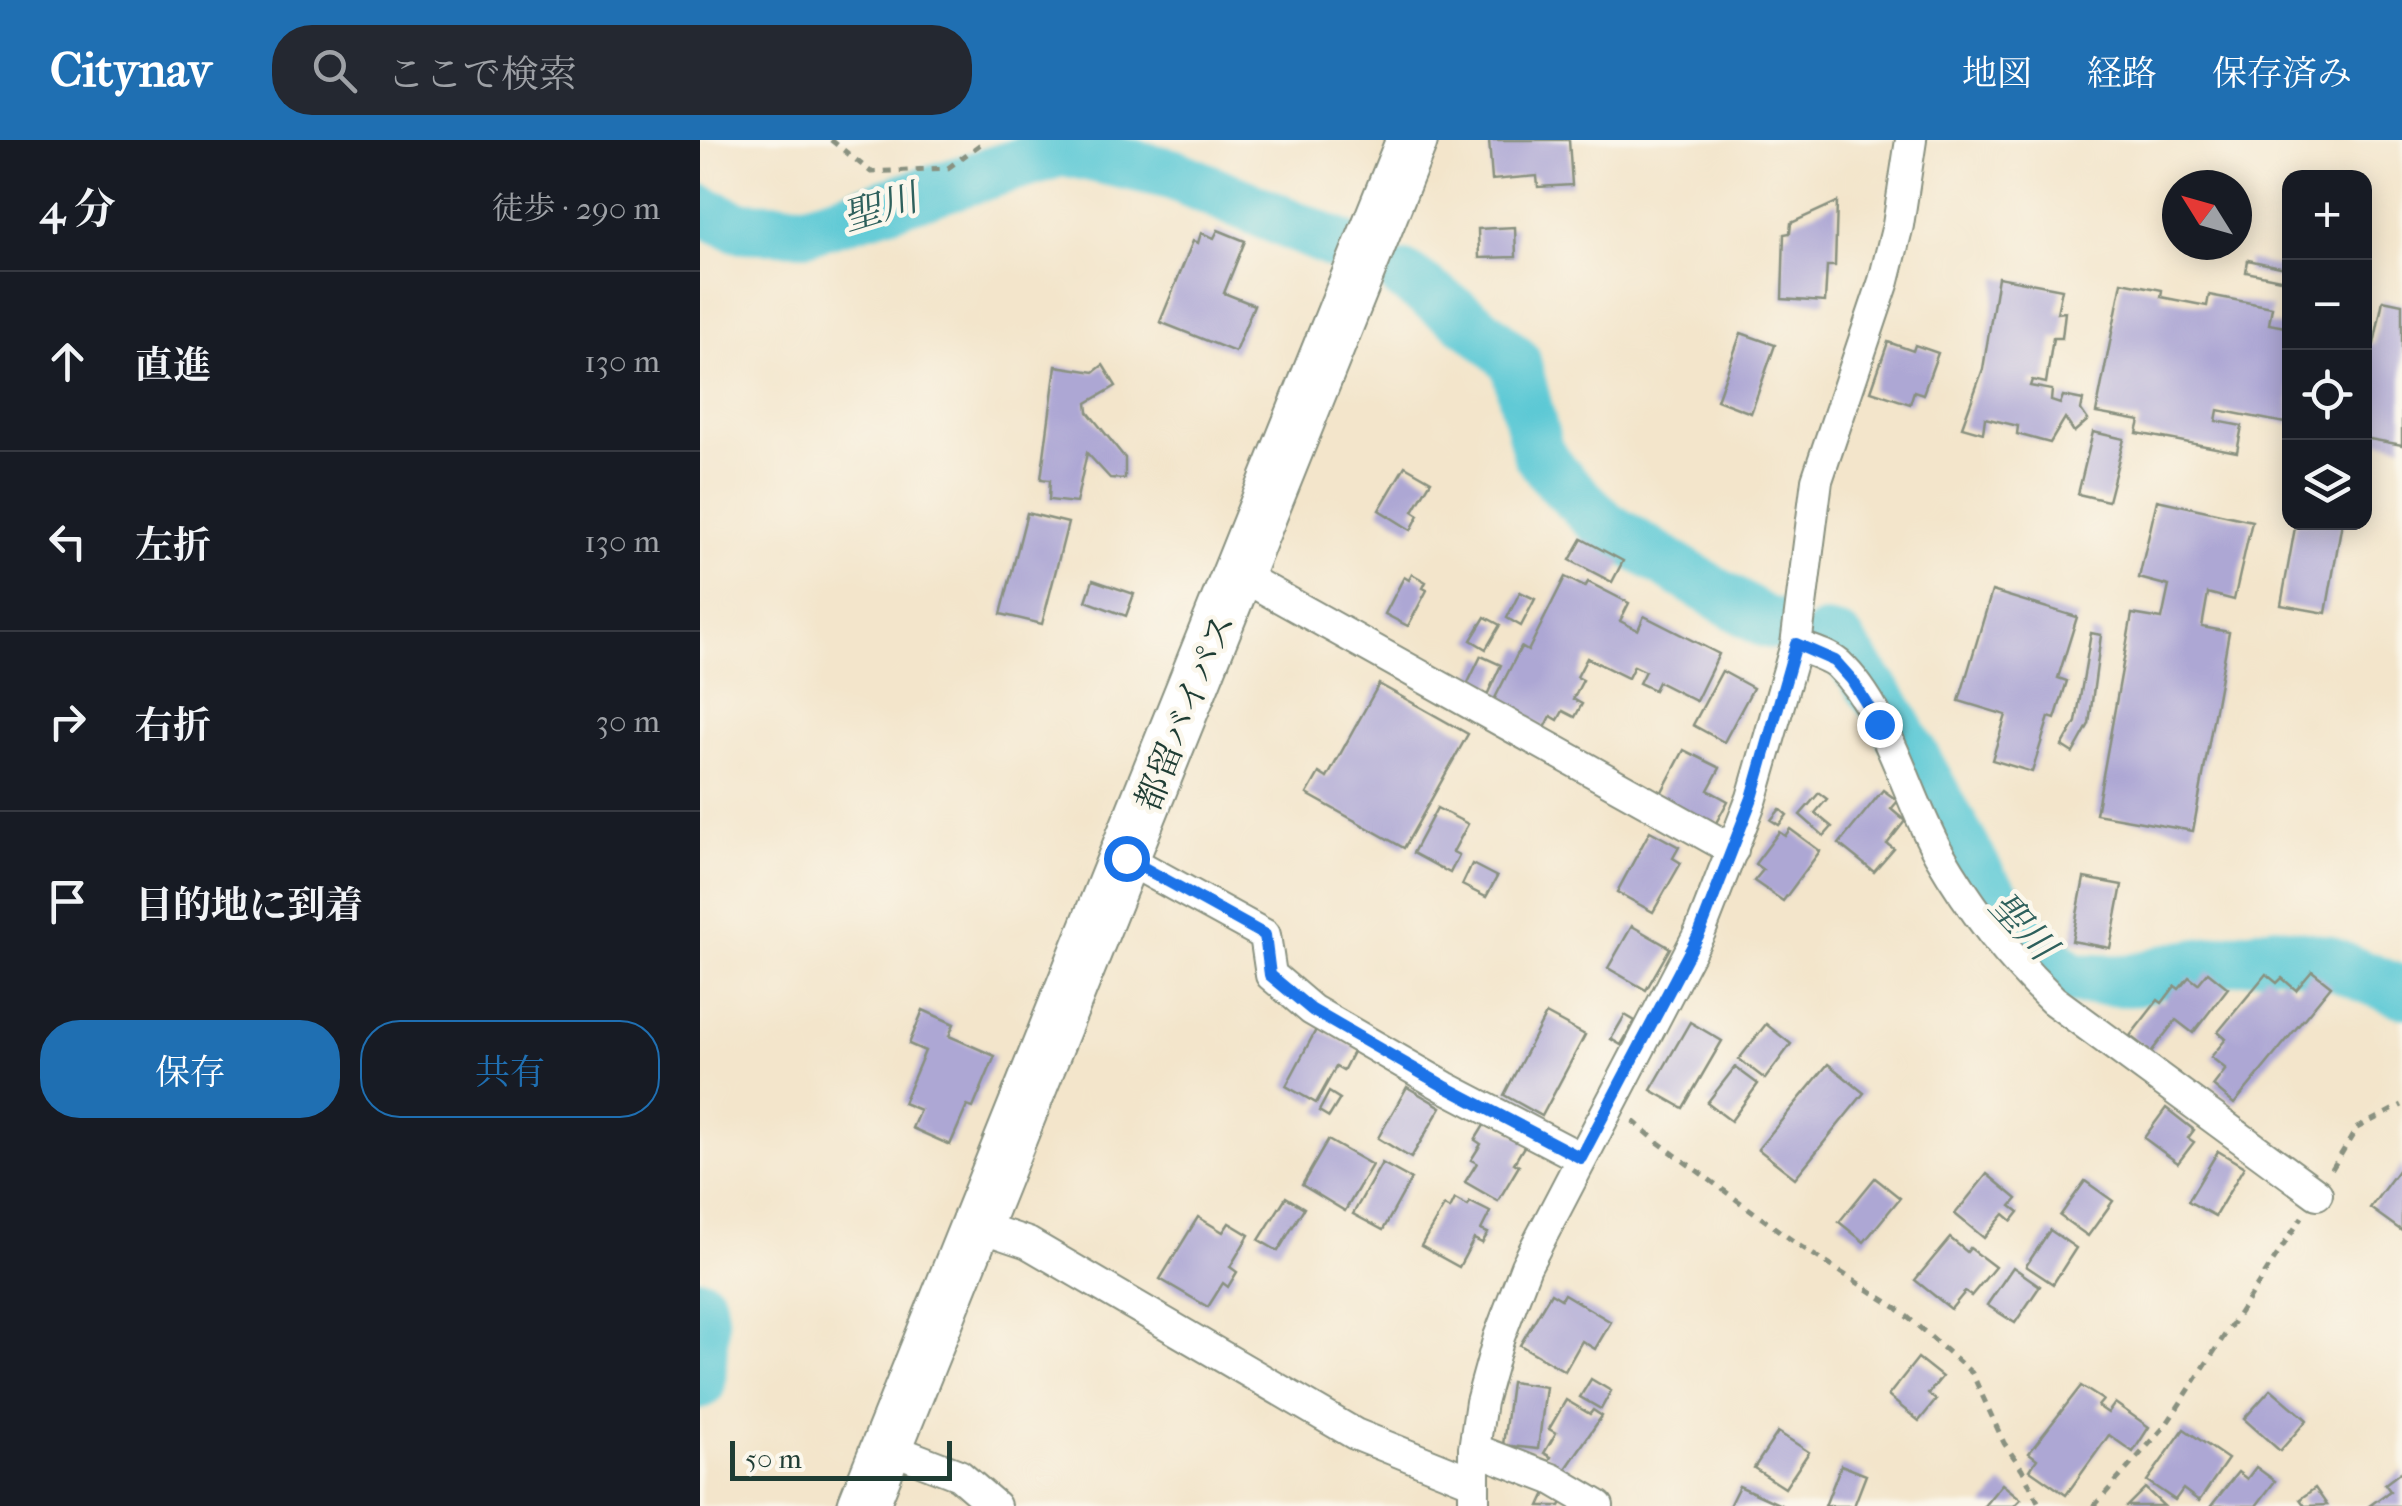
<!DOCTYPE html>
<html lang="ja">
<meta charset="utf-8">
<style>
:root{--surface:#171b24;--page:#242831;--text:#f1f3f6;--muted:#9ea1a6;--line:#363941;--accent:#1f6fb2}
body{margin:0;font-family:"IM FELL French Canon","Noto Serif JP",serif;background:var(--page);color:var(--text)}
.controls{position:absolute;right:30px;top:30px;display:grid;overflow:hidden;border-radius:20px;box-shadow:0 5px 25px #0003}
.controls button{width:90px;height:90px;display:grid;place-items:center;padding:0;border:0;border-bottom:2px solid var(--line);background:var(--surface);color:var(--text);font:50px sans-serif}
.compass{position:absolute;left:1462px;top:30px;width:90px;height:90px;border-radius:50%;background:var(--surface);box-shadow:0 5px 25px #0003;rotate:307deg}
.scale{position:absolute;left:30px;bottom:25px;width:222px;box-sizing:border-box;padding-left:10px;border:5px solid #1f3d34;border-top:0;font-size:28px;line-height:35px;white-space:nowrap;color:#1f3d34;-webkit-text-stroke:8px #fbf7ec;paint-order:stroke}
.stop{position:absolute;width:30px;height:30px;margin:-22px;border:8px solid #1a73e8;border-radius:50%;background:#fff}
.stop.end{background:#1a73e8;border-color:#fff;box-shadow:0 2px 10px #0008}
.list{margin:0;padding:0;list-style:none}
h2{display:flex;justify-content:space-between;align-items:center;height:130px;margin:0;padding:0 40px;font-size:42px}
h2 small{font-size:32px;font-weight:400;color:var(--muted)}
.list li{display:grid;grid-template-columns:65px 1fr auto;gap:30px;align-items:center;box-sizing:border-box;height:180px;padding:0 40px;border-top:2px solid var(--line)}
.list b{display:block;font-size:38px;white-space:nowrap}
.list em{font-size:32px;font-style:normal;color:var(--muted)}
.actions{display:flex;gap:20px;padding:30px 40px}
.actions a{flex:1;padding:22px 0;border:2px solid var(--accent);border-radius:40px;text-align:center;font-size:35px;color:var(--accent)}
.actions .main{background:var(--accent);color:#fff}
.icon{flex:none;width:55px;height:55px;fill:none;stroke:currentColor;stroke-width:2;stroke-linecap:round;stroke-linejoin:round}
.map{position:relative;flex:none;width:1702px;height:1366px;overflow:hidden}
header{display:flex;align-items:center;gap:60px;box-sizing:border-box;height:140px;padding:0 50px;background:var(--accent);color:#fff}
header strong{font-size:48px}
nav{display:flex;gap:55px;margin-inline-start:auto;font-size:35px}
.search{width:700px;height:90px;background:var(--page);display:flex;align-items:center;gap:25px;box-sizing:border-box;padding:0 35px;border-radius:40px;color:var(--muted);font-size:38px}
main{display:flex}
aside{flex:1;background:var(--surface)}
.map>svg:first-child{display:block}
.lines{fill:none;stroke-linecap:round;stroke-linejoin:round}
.river{stroke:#5dc9d5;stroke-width:52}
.building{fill:#ada7d4}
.minor-casing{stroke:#899180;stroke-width:34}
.trunk-casing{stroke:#899180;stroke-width:54}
.path{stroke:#899180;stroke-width:5;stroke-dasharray:8 8;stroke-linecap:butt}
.minor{stroke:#fff;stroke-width:30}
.trunk{stroke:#fff;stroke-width:50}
.route{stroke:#1a73e8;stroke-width:12}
.labels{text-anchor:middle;stroke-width:9;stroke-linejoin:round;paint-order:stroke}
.street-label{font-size:35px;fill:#1f3d34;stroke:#fbf7ec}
.water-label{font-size:38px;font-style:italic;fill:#2e605c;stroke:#fbf7ec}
</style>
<header>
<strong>Citynav</strong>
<div class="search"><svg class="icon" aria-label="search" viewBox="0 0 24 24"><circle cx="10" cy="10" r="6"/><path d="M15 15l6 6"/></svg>ここで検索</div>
<nav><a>地図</a><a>経路</a><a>保存済み</a></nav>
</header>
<main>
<aside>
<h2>4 分<small>徒歩 · 290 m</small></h2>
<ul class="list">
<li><svg class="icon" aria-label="ahead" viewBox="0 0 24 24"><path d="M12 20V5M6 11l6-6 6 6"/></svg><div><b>直進</b></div><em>130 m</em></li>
<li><svg class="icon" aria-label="left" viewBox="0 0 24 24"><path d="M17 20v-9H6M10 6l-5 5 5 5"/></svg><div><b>左折</b></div><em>130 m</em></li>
<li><svg class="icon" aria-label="right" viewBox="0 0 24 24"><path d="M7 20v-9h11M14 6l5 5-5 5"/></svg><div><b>右折</b></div><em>30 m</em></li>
<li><svg class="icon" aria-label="arrive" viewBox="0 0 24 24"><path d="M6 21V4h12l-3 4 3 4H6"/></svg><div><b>目的地に到着</b></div></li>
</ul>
<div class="actions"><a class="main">保存</a><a>共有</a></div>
</aside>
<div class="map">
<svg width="1702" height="1366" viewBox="0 0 1702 1366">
<rect width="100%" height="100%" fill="#fbf7ec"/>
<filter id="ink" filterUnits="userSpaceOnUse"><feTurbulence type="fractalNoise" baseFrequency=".01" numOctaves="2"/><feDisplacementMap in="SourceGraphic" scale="20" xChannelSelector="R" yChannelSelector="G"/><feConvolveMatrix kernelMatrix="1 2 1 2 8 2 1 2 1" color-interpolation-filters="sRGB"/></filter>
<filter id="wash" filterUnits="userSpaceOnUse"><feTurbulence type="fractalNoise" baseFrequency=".0048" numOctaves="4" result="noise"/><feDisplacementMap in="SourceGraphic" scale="40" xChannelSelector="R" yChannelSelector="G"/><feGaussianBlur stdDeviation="2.25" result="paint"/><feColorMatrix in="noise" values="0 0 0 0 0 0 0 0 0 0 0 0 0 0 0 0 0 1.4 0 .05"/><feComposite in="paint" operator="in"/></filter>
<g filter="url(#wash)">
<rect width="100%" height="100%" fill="#f3e5cb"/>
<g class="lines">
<g class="river">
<path d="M0 70 39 87 107 89 364 10 472 34 641 106"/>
<path d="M705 137 776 187 815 221 838 313 857 338 905 386 1063 481 1074 484"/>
<path d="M1126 499 1139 502 1187 568 1284 744 1329 799 1372 839 1430 841 1474 828 1577 812 1626 821 1702 852"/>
<path d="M0 1164 3 1183 0 1243"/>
</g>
</g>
<g id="blocks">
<g class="building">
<path d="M789 0H869L872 45 838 47 837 36 792 40Z"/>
<path d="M1137 62 1135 126H1127L1125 162 1082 159 1084 94 1090 93 1091 83Z"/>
<path d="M815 87 816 117 779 118 778 89Z"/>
<path d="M518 90 545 101 524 153 554 165 535 212 460 182 493 101 498 103 501 93 514 98Z"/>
<path d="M1548 120 1590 129V141L1546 132Z"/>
<path d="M1298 137 1362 149 1357 173 1365 172 1362 198H1353L1346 243 1332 240 1330 246 1352 250 1351 261 1360 264 1363 256 1383 260 1381 270 1388 280 1374 292 1365 278 1350 303 1317 294 1318 286 1285 278 1283 293 1262 287 1283 229Z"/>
<path d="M1422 142 1462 150 1461 157 1507 166 1509 155 1572 167 1569 184 1590 188V284L1518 270 1516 281 1542 286 1537 312 1437 293 1440 281 1396 273Z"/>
<path d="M1683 160 1702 164V305L1664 298V202L1674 204Z"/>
<path d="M1041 193 1075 205 1051 273 1017 260Z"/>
<path d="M1188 202 1213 211 1215 205 1238 213 1223 254 1214 251 1210 264 1171 251Z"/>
<path d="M403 225 416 246 387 263 388 272 425 318V339L410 338 387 313 376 363 349 360 350 340 341 339 356 226 394 232Z"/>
<path d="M1393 292 1424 299 1408 361 1378 354Z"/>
<path d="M705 326 731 341 713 371 719 375 711 390 679 370Z"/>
<path d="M1457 360 1552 381 1534 460 1508 453 1502 487 1529 492 1493 691 1396 674 1432 474 1462 479 1469 446 1439 438Z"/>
<path d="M327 373 368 383 342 484 301 474Z"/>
<path d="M1596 382H1642L1626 473 1581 465Z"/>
<path d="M882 399 923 421 912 442 870 420Z"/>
<path d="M712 434 726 442 723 448 727 450 708 486 685 474 704 437 709 440Z"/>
<path d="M865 437 885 447 888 442 929 463 920 481 938 490 944 476 1019 514 996 561 958 542 954 550 939 543 945 531 934 526 928 538 887 518 877 537 883 540 873 559 882 564 875 577 863 571 858 580 851 576 845 588 793 562 821 507 828 511Z"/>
<path d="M393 440 434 454 426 476 386 461Z"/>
<path d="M1292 451 1377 477 1358 538 1367 541 1355 579 1349 577 1332 632 1292 620 1306 575 1259 561Z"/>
<path d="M820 452 835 459 821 486 807 478Z"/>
<path d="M785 477 800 485 786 509 771 500Z"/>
<path d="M1391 493 1401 495 1389 584 1373 613 1362 606 1376 582Z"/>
<path d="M781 516 801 525 787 555 767 545Z"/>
<path d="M1022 531 1053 548 1024 602 993 585Z"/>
<path d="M679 544 768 594 704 708 607 654 619 633 627 638Z"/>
<path d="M984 610 1020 628 1008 650 1028 661 1012 690 957 661Z"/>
<path d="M1183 650 1198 661 1191 669 1205 681 1187 704 1194 709 1174 732 1139 704Z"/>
<path d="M1119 653 1127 659 1115 673 1132 687 1124 696 1100 675Z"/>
<path d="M737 668 768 684 753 712 759 715 750 733 713 713Z"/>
<path d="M1080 669 1087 675 1079 685 1071 680Z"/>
<path d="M1090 689 1120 711 1083 761 1054 741 1063 730 1055 724 1079 692 1085 696Z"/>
<path d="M950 691 979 707 973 718 981 723 953 772 917 752Z"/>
<path d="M772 724 797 737 786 757 762 745Z"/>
<path d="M1384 738 1422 745 1410 808 1372 801Z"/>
<path d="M932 786 970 808 946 850 908 828Z"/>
<path d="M1612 831 1631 846 1534 964 1513 946 1526 929 1511 917 1526 899 1518 892 1566 834 1577 843 1582 838 1596 850Z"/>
<path d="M1508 832 1528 848 1493 893 1476 880 1451 912 1430 896 1458 860 1462 863 1475 846 1479 849 1489 837 1498 844Z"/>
<path d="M223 870 254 884 249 896 295 916 273 968 267 966 250 1005 212 988 220 970 203 963 225 911 209 904Z"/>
<path d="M846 874 885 895 842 976 804 955Z"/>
<path d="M925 875 935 881 921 905 911 899Z"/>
<path d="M990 882 1022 901 983 968 951 950Z"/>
<path d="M1066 884 1091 904 1065 939 1039 919Z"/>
<path d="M617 888 655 908 643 931 636 927 616 963 586 946Z"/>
<path d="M1128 924 1164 953 1095 1038 1058 1009Z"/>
<path d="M1035 927 1058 944 1031 981 1007 963Z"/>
<path d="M707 947 741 967 711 1018 678 998Z"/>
<path d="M629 952 640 959 629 977 619 971Z"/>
<path d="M1466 968 1494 990 1488 998 1494 1002 1478 1023 1444 998Z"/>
<path d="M786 982 828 1000 814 1023 819 1026 798 1061 765 1042 777 1023 771 1020 781 1004 775 1000Z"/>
<path d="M628 1000 672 1025 645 1071 602 1045Z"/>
<path d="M1518 1011 1544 1027 1515 1076 1488 1061Z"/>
<path d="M682 1023 711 1039 683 1090 653 1074Z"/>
<path d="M1702 1025V1091L1670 1068Z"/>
<path d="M1287 1034 1317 1059 1311 1066 1319 1072 1312 1081 1304 1074 1284 1098 1255 1074Z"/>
<path d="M1175 1038 1200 1058 1164 1102 1139 1082Z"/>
<path d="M1385 1041 1413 1061 1388 1096 1360 1076Z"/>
<path d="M586 1057 604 1068 578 1111 559 1100Z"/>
<path d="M755 1059 768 1066 770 1062 790 1072 781 1090 788 1093 782 1103 774 1099 759 1127 721 1106 744 1066 750 1069Z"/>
<path d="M498 1077 523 1092 529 1083 549 1095 530 1127 537 1132 528 1147 523 1143 508 1167 460 1139Z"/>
<path d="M1350 1090 1376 1108 1353 1144 1326 1126Z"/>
<path d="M1250 1098 1267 1112 1270 1108 1295 1127 1271 1156 1265 1152 1251 1169 1215 1140Z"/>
<path d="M1313 1127 1340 1146 1315 1183 1287 1165Z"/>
<path d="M851 1153 861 1159 864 1154 911 1182 895 1209 882 1201 865 1231 820 1205Z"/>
<path d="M1218 1218 1242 1237 1228 1254 1236 1260 1219 1281 1188 1256Z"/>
<path d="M891 1239 911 1251 901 1269 880 1257Z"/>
<path d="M811 1242 846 1247 838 1309 803 1305Z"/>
<path d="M1381 1246 1403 1260 1398 1266 1408 1273 1415 1263 1449 1287 1433 1312 1409 1295 1366 1355 1330 1330 1337 1319 1329 1313Z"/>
<path d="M1571 1249 1607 1280 1580 1311 1544 1279Z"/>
<path d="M866 1260 890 1274 893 1270 902 1276 861 1336 845 1326 851 1317 844 1313 856 1293 849 1289Z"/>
<path d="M1484 1289 1528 1319 1499 1361 1483 1349 1475 1360 1447 1341Z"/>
<path d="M1078 1292 1109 1312 1085 1348 1054 1328Z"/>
<path d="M1141 1325 1166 1335 1154 1366H1125Z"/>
<path d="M1556 1327 1575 1341 1556 1366H1511L1538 1332 1547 1339Z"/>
<path d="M1702 1331V1366H1669L1690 1351 1685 1344Z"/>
<path d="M1302 1344 1321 1359 1314 1366H1284Z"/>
<path d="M1039 1346 1083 1366H1029Z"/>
<path d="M1445 1348 1464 1366H1427Z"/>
<path d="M1615 1348 1627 1365 1605 1366 1600 1359Z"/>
<path d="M846 1353 863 1361 860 1366H840Z"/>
</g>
</g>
</g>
<g filter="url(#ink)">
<use href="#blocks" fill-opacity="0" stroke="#899180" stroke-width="2.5"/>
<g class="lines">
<defs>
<g id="minor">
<path d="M540 435 1033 710"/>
<path d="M1096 505C1109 510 1127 515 1138 524 1188 571 1206 656 1239 714 1271 769 1307 816 1353 860L1617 1054"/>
<path d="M425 718 565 795 571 835 612 870 745 947 881 1018"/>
<path d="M275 1085 328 1103 655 1294 774 1342"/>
<path d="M187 1307 259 1335 295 1366"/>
<path d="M774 1309 852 1339 898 1366"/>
<path d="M774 1366V1309L781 1262 799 1197 826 1126 1000 792 1052 658 1096 505 1117 340 1184 141 1198 85 1211 0"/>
</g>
<path id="trunk" d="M163 1366 712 0"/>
</defs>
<use href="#minor" class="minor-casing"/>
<use href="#trunk" class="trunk-casing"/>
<g class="path">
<path d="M131 0 171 32 248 28 286 0"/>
<path d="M933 981 959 1003 1100 1106 1197 1168 1272 1233 1304 1303 1322 1329 1340 1366"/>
<path d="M1632 1029 1657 988 1702 965"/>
<path d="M1394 1366 1466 1285 1602 1077"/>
</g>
<use href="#minor" class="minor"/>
<use href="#trunk" class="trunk"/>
</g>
</g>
<g class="lines" filter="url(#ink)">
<path class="route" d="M426 718 565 795 570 835 612 870 744 946 881 1018 1000 792 1052 658 1096 504 1135 521 1152 540 1179 584"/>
</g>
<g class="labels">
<g class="street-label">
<text transform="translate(485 572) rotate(-68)" y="12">都留バイパス</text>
</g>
<g class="water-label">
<text transform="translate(180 67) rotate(-17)" y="13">聖川</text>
<text transform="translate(1323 786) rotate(47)" y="13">聖川</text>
</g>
</g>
</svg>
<div class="controls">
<button>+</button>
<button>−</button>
<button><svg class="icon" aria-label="locate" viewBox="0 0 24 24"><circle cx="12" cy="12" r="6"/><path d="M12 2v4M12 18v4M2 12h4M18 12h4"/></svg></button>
<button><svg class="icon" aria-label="layers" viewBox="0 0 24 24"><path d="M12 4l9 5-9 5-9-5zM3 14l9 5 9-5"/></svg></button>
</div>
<svg class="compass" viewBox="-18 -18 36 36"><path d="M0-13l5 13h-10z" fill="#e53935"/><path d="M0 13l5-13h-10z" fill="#9ea1a6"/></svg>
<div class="scale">50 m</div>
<div class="stop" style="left:426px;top:718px"></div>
<div class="stop end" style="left:1179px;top:584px"></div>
</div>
</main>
